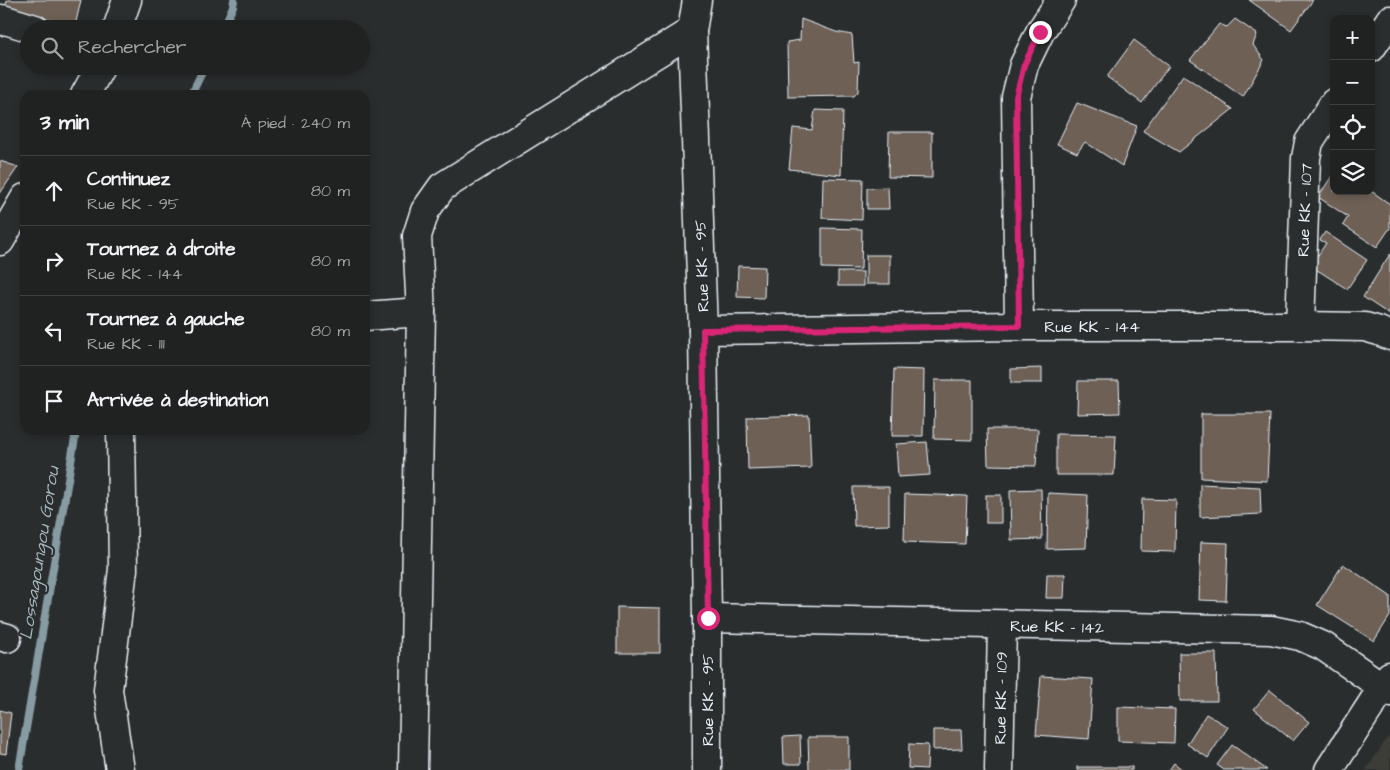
<!DOCTYPE html>
<html lang="fr">
<meta charset="utf-8">
<style>
:root{--surface:#202222;--page:#282a2a;--text:#f1f3f6;--muted:#a2a4a5;--line:#3d3f40}
body{margin:0;font-family:"Architects Daughter",sans-serif;background:var(--page);color:var(--text)}
.controls{position:absolute;right:15px;top:15px;display:grid;overflow:hidden;border-radius:10px;box-shadow:0 2px 8px #0003}
.controls button{width:45px;height:45px;display:grid;place-items:center;padding:0;border:0;border-bottom:1px solid var(--line);background:var(--surface);color:var(--text);font:25px sans-serif}
.stop{position:absolute;width:15px;height:15px;margin:-11px;border:4px solid #db2777;border-radius:50%;background:#fff}
.stop.end{background:#db2777;border-color:#fff;box-shadow:0 1px 5px #0008}
.list{margin:0;padding:0;list-style:none}
h2{display:flex;justify-content:space-between;align-items:center;height:65px;margin:0;padding:0 20px;font-size:21px}
h2 small{font-size:16px;font-weight:400;color:var(--muted)}
.list li{display:grid;grid-template-columns:32px 1fr auto;gap:15px;align-items:center;box-sizing:border-box;height:70px;padding:0 20px;border-top:1px solid var(--line)}
.list b{display:block;font-size:19px;white-space:nowrap}
.list p{margin:0;font-size:16px;white-space:nowrap;color:var(--muted)}
.list em{font-size:16px;font-style:normal;color:var(--muted)}
.icon{flex:none;width:28px;height:28px;fill:none;stroke:currentColor;stroke-width:2;stroke-linecap:round;stroke-linejoin:round}
.map{position:relative;flex:none;width:1390px;height:770px;overflow:hidden}
.search{position:absolute;background:var(--surface);box-shadow:0 2px 8px #0003;left:20px;top:20px;width:350px;height:55px;display:flex;align-items:center;gap:12px;box-sizing:border-box;padding:0 18px;border-radius:28px;color:var(--muted);font-size:19px}
.panel{position:absolute;background:var(--surface);box-shadow:0 2px 8px #0003;left:20px;top:90px;width:350px;height:345px;border-radius:15px}
.map>svg:first-child{display:block}
.built{fill:#3e3c39}
.lines{fill:none;stroke-linecap:round;stroke-linejoin:round}
.stream{stroke:#879ca2;stroke-width:8}
.building{fill:#6e6054;stroke:#e8f1f8}
.minor-casing{stroke:#e8f1f8;stroke-width:31}
.tertiary-casing{stroke:#e8f1f8;stroke-width:31}
.minor{stroke:#2a2d2e;stroke-width:28}
.tertiary{stroke:#2a2d2e;stroke-width:28}
.route{stroke:#db2777;stroke-width:6}
.labels{text-anchor:middle;stroke-width:4;stroke-linejoin:round;paint-order:stroke}
.street-label{font-size:16px;fill:#e8f1f8;stroke:#2a2d2e}
.water-label{font-size:18px;font-style:italic;fill:#a7b8bf;stroke:#2a2d2e}
</style>
<div class="map">
<svg width="1390" height="770" viewBox="0 0 1390 770">
<rect width="100%" height="100%" fill="#2a2d2e"/>
<filter id="ink" filterUnits="userSpaceOnUse"><feTurbulence type="fractalNoise" baseFrequency=".02" numOctaves="2"/><feDisplacementMap in="SourceGraphic" scale="10" xChannelSelector="R" yChannelSelector="G"/><feConvolveMatrix kernelMatrix="1 2 1 2 8 2 1 2 1" color-interpolation-filters="sRGB"/></filter>
<g filter="url(#ink)">
<path class="built" d="M1388 737 1390 739V770H1366Z"/>
<g class="lines">
<g class="stream">
<path d="M223 29 233 6 234 0"/>
<path d="M191 95 205 66"/>
<path d="M19 770 75 438 74 430"/>
</g>
</g>
<g class="building">
<path d="M7 0H81L75 26 5 9Z"/>
<path d="M1249 0H1313L1291 30Z"/>
<path d="M801 19 836 32 852 35 854 63 859 62 858 92 854 96 788 97 787 42 800 40Z"/>
<path d="M1235 19 1257 34 1253 45 1264 60 1243 97 1190 60 1219 24 1227 27Z"/>
<path d="M1134 40 1169 66 1142 103 1107 77Z"/>
<path d="M1183 75 1233 109 1179 152 1143 131Z"/>
<path d="M1077 103 1137 126 1122 166 1085 142 1077 153 1057 144Z"/>
<path d="M815 110 843 111 841 175 789 169 793 128 812 130Z"/>
<path d="M889 132H932V178L888 177Z"/>
<path d="M0 161 18 167 1 192H0Z"/>
<path d="M1334 173V191H1371L1390 204V228L1377 247 1343 225 1348 217 1318 197Z"/>
<path d="M823 178 863 179 862 220 822 218Z"/>
<path d="M888 187 889 209H867V188Z"/>
<path d="M822 228 862 229 861 269 822 268Z"/>
<path d="M1325 232 1367 260 1347 289 1311 266 1326 243 1320 240Z"/>
<path d="M1390 254V315L1363 297Z"/>
<rect x="866" y="255" width="24" height="29"/>
<path d="M738 266 765 267 764 298 737 297Z"/>
<rect x="838" y="272" width="25" height="14"/>
<path d="M1042 368V383H1011V369Z"/>
<path d="M894 369 924 370 923 436H892Z"/>
<path d="M935 380H972V440L934 439Z"/>
<path d="M1078 381H1119L1120 413 1077 414Z"/>
<path d="M1201 414H1270L1267 481 1201 478Z"/>
<path d="M809 415 811 468 748 470 747 417Z"/>
<path d="M987 429H1038L1036 466 988 465Z"/>
<path d="M1056 434 1116 435 1114 475H1056Z"/>
<path d="M927 442 930 475 898 477 896 444Z"/>
<path d="M1200 484 1260 487 1261 514 1200 517Z"/>
<path d="M853 487H889V525L854 526Z"/>
<path d="M1041 489 1042 539 1011 540 1010 490Z"/>
<path d="M1048 493 1088 495 1086 548 1047 549Z"/>
<path d="M905 494 967 496 965 544 904 542Z"/>
<rect x="986" y="495" width="15" height="28"/>
<path d="M1142 499 1176 500 1175 552 1141 551Z"/>
<path d="M1201 542 1228 543 1226 601 1199 600Z"/>
<path d="M1343 564 1390 596V616L1374 641 1317 605Z"/>
<path d="M1047 574H1065L1064 598H1046Z"/>
<path d="M617 607 660 608V653H617Z"/>
<path d="M1179 653H1216L1217 701H1180Z"/>
<path d="M1041 676 1093 679 1089 739 1036 735Z"/>
<path d="M1270 690 1309 722 1293 741 1254 709Z"/>
<path d="M1118 707 1175 709 1174 743 1118 741Z"/>
<path d="M0 710 11 713 6 754 0 753Z"/>
<path d="M1206 714 1228 727 1208 758 1187 744Z"/>
<path d="M933 730H961L962 749 933 750Z"/>
<path d="M800 736 801 764H784L783 737Z"/>
<path d="M808 737H849V770H809Z"/>
<path d="M909 744 928 745 927 769 908 768Z"/>
<path d="M1232 745 1267 770H1224L1217 765Z"/>
<path d="M1174 763 1183 770H1169Z"/>
<rect x="1077" y="767" width="55" height="3"/>
</g>
<g class="lines">
<defs>
<g id="minor">
<path d="M0 21 2 19 35 29"/>
<path d="M117 29 127 0"/>
<path d="M1371 48 1390 20"/>
<path d="M85 95 101 66"/>
<path d="M0 241 25 198"/>
<path d="M365 316 421 312"/>
<path d="M1019 326 1016 97 1024 65 1040 32 1061 0"/>
<path d="M1300 326 1306 158 1309 142 1334 103"/>
<path d="M703 330 1019 326H1300L1365 327 1379 331 1390 336"/>
<path d="M707 618 1271 630 1300 636 1323 646 1390 692"/>
<path d="M0 636 7 638"/>
<path d="M120 770 108 690 123 569 121 430"/>
<path d="M413 770 421 312 417 236 425 211 442 187 692 31"/>
<path d="M999 770 1002 625"/>
<path d="M1329 770 1390 676"/>
</g>
<path id="tertiary" d="M697 0 692 31 703 330 707 618V770"/>
</defs>
<use href="#minor" class="minor-casing"/>
<use href="#tertiary" class="tertiary-casing"/>
<use href="#minor" class="minor"/>
<use href="#tertiary" class="tertiary"/>
</g>
</g>
<g class="lines" filter="url(#ink)">
<path class="route" d="M708 618 703 330 1019 326 1016 97 1024 65 1040 32"/>
</g>
<g class="labels">
<g class="street-label">
<text transform="translate(1304 210) rotate(-88)" y="6">Rue KK - 107</text>
<text transform="translate(701 266) rotate(-92)" y="6">Rue KK - 95</text>
<text x="1092" y="332">Rue KK - 144</text>
<text transform="translate(1057 626) rotate(1)" y="6">Rue KK - 142</text>
<text transform="translate(1000 698) rotate(-89)" y="6">Rue KK - 109</text>
<text transform="translate(707 700) rotate(-90)" y="6">Rue KK - 95</text>
</g>
<g class="water-label">
<text transform="translate(39 553) rotate(-81)" y="6">Lossagoungou Gorou</text>
</g>
</g>
</svg>
<div class="controls">
<button>+</button>
<button>−</button>
<button><svg class="icon" aria-label="locate" viewBox="0 0 24 24"><circle cx="12" cy="12" r="6"/><path d="M12 2v4M12 18v4M2 12h4M18 12h4"/></svg></button>
<button><svg class="icon" aria-label="layers" viewBox="0 0 24 24"><path d="M12 4l9 5-9 5-9-5zM3 14l9 5 9-5"/></svg></button>
</div>
<div class="stop" style="left:708px;top:618px"></div>
<div class="stop end" style="left:1040px;top:32px"></div>
<div class="search"><svg class="icon" aria-label="search" viewBox="0 0 24 24"><circle cx="10" cy="10" r="6"/><path d="M15 15l6 6"/></svg>Rechercher</div>
<section class="panel">
<h2>3 min<small>À pied · 240 m</small></h2>
<ul class="list">
<li><svg class="icon" aria-label="ahead" viewBox="0 0 24 24"><path d="M12 20V5M6 11l6-6 6 6"/></svg><div><b>Continuez</b><p>Rue KK - 95</p></div><em>80 m</em></li>
<li><svg class="icon" aria-label="right" viewBox="0 0 24 24"><path d="M7 20v-9h11M14 6l5 5-5 5"/></svg><div><b>Tournez à droite</b><p>Rue KK - 144</p></div><em>80 m</em></li>
<li><svg class="icon" aria-label="left" viewBox="0 0 24 24"><path d="M17 20v-9H6M10 6l-5 5 5 5"/></svg><div><b>Tournez à gauche</b><p>Rue KK - 111</p></div><em>80 m</em></li>
<li><svg class="icon" aria-label="arrive" viewBox="0 0 24 24"><path d="M6 21V4h12l-3 4 3 4H6"/></svg><div><b>Arrivée à destination</b></div></li>
</ul>
</section>
</div>
